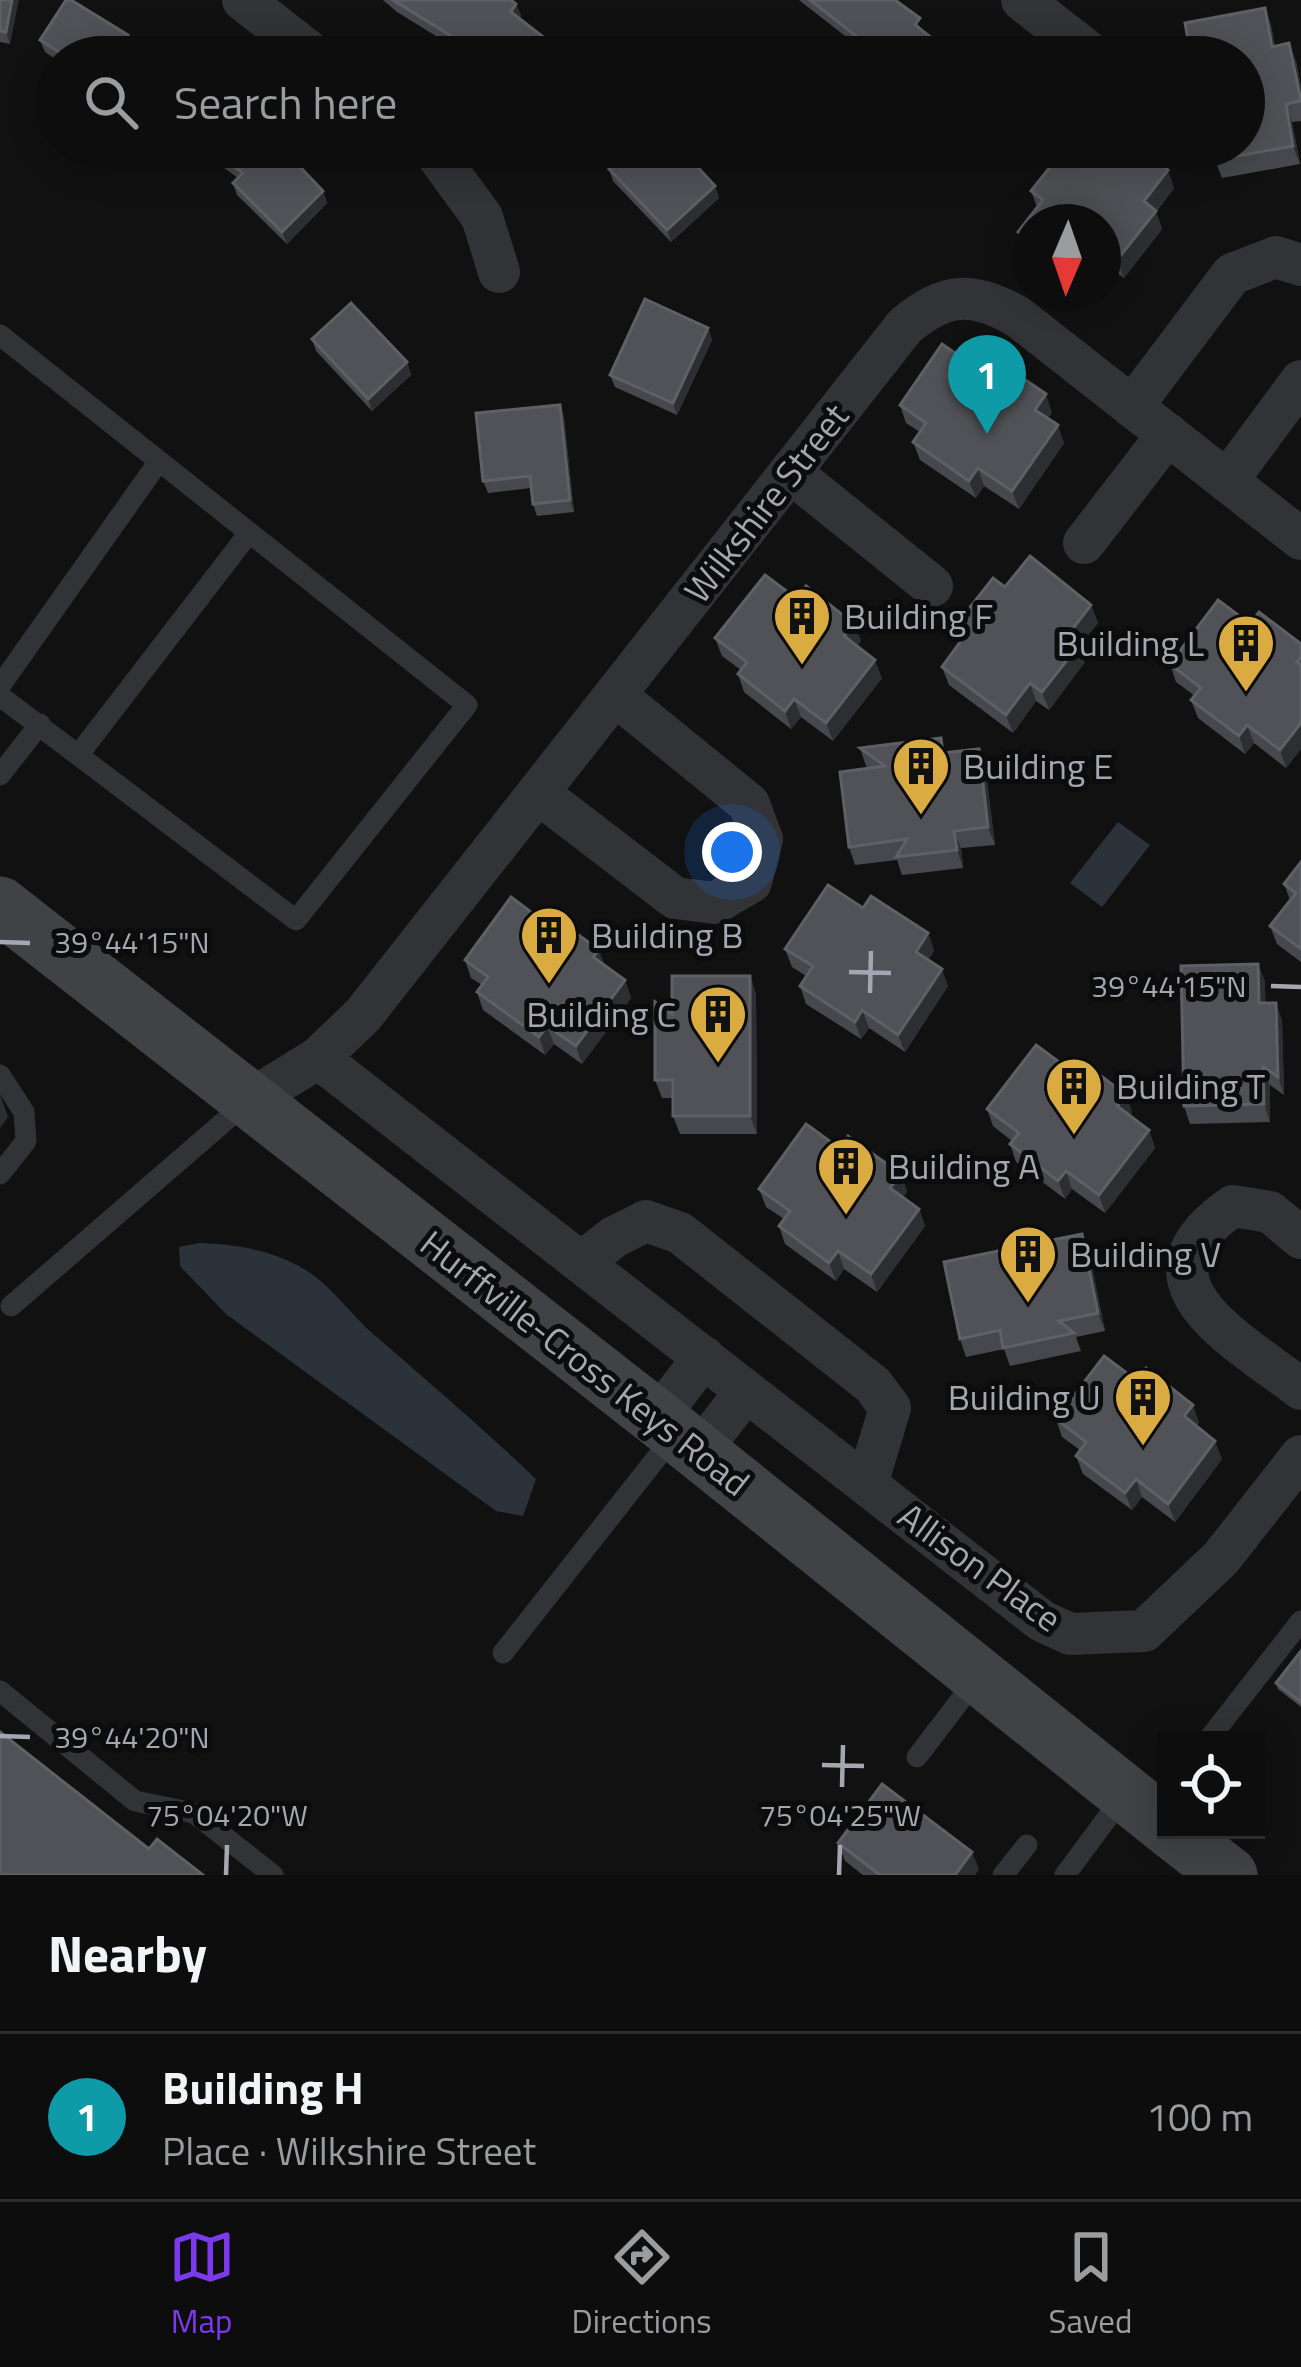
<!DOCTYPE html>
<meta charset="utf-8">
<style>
:root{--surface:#0d0d0e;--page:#1b1b1c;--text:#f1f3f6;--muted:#9a9c9e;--line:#2d2d2e;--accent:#7c3aed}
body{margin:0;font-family:"Titillium Web",sans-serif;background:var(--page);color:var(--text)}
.controls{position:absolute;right:36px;bottom:36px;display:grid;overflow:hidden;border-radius:0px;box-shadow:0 6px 30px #0003}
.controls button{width:108px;height:108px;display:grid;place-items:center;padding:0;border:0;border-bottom:3px solid var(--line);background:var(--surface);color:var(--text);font:60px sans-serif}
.compass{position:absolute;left:1013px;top:204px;width:108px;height:108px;border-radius:50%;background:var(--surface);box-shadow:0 6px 30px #0003;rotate:182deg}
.you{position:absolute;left:732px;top:852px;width:42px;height:42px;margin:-30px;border:9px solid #fff;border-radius:50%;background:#1a73e8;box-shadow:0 0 0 18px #1a73e833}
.badge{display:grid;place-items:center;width:78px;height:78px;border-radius:50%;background:var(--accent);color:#fff;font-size:39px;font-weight:700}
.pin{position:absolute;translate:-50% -99px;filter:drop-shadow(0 3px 6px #0008)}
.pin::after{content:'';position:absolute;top:63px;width:42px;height:36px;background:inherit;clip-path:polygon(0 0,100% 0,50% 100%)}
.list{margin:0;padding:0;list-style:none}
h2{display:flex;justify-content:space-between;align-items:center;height:156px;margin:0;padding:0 48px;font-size:51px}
h2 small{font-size:39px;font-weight:400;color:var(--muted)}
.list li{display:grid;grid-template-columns:78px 1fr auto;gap:36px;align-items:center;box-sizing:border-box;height:168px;padding:0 48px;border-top:3px solid var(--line)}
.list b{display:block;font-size:45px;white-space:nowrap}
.list p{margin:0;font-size:39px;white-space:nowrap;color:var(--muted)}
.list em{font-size:39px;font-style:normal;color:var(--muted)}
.icon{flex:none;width:66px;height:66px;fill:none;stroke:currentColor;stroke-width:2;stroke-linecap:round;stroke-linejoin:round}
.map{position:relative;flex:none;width:1301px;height:1875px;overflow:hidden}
.search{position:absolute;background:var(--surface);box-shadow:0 6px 30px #0003;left:36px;right:36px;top:36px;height:132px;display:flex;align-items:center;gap:30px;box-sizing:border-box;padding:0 42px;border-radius:66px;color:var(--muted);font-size:45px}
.sheet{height:324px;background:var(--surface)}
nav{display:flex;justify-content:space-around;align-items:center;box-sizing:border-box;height:168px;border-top:3px solid var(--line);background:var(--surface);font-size:33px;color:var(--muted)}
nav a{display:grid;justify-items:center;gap:6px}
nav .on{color:var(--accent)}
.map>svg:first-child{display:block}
.water{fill:#2c3239}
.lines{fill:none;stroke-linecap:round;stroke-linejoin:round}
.service{stroke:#323336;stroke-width:21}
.minor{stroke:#323336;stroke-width:42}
.secondary{stroke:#404246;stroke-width:57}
.wall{fill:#47484d}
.shaded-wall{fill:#2d2e31}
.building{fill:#515257;stroke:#5e6065;stroke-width:3}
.ticks{fill:none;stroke:#a4a7b1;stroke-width:4.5}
.labels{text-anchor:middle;stroke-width:10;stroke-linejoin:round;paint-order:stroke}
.street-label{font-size:36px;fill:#a4a7b1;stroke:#0c0c0d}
.poi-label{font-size:36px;fill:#a4a7b1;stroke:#0c0c0d;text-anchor:start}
.ticks-label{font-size:30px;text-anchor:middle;fill:#a4a7b1;stroke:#0c0c0d;stroke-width:10;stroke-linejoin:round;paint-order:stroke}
</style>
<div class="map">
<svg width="1301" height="1875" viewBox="0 0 1301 1875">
<rect width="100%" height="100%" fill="#111112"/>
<g class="water">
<path d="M1118 822 1150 845 1102 907 1070 883Z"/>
<path d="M199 1243C234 1244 265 1249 297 1265 329 1282 345 1308 371 1332 427 1381 483 1428 536 1479L523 1516 496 1511 226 1314 180 1266 179 1247Z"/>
</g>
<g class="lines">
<g class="service">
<path d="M0 335 467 705 296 920 0 696"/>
<path d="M0 686 157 464"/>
<path d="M79 754 249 533"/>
<path d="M0 775 40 724"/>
<path d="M0 1075 24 1112 26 1141 0 1174"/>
<path d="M11 1306 248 1101"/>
<path d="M503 1653 673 1437"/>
<path d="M0 1691 135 1801 194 1813 273 1875"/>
<path d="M1208 1740 1301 1621"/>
<path d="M917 1757 978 1677"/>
<path d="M1003 1875 1027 1845"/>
<path d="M1065 1875 1125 1794"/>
</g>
<g class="minor">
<path d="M243 0 316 57"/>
<path d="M1022 0 1095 57"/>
<path d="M431 147 482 217 499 272"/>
<path d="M1132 407 1232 274 1276 257 1301 265"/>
<path d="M790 472 932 586"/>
<path d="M1227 481 1301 381"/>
<path d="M1084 543 1168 434"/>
<path d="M538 793 675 898 715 903 751 882 762 839 749 804 615 695"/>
<path d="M318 1058 1042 1621 1070 1634 1144 1631 1221 1558 1301 1456"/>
<path d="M248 1101 318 1058 363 1015 905 326C945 292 973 291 1018 317L1301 539"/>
<path d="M1301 1238 1270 1212 1233 1206C1123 1281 1237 1339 1301 1389"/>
<path d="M582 1262 614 1237 646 1221 680 1233 873 1385 890 1408 867 1484"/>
<path d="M657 1418 704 1357"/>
<path d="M699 1452 746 1391"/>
</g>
<g class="secondary">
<path d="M0 905 657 1418 1166 1826"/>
<path d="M1171 1830 1229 1875"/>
</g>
</g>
<g class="wall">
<path d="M0 0 10 44 0 42Z"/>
<path d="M383 0H511L516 4 521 16 519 19 569 57H470L397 12Z"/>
<path d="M799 0H895L924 31 956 57H872Z"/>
<path d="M1265 8 1271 25 1275 46 1296 61 1301 87V121L1292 122 1300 164 1222 178 1215 160Z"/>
<path d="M40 40 132 47 126 57H57V60L45 52Z"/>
<path d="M195 147H281L323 191 327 203 287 244 237 195 233 183 238 178Z"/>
<path d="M955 147H977L968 158Z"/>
<path d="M1079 154 1174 188 1156 212 1162 229 1124 278 1110 268 1103 278V222H1031V255L1024 250 1018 232 1037 207 1031 191Z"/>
<path d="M609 169 715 186 719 198 671 242 613 181Z"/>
<path d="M708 328 712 340 677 415 615 387 610 375Z"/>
<path d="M312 339 407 362 411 375 372 411 316 351Z"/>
<path d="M974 366 1052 412 1048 418 1064 443 1019 509 984 486 976 498 920 460 913 442 920 432 906 423 900 405Z"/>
<path d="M560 405 564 417 574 512 537 516 533 504 531 488 488 493 483 481Z"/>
<path d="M1005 587 1091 605 1098 623 1079 646 1085 662 1049 710 1036 701 1013 733 949 685 942 667 961 641 956 625Z"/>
<path d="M797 599 854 624 861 641 857 646 882 678 833 741 801 717 791 729 744 692 738 674 741 670 722 656 715 638Z"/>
<path d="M1250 624 1301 644V749L1286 768 1254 743 1245 754 1198 718 1191 700 1195 696 1176 682 1170 664Z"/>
<path d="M860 748 947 753 979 749 985 766 995 845 961 848 963 868 902 875 897 860 855 865 849 847 869 768 866 766Z"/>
<path d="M1301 862V962L1277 944 1270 926 1290 900 1284 884Z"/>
<path d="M863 908 928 933 934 951 928 960 948 986 905 1052 869 1028 861 1039 806 1004 800 986 806 976 792 967 785 949Z"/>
<path d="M465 960 605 966 625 980 631 998 582 1064 554 1044 545 1055 483 1010 477 992 482 985 471 978Z"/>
<path d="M1258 964 1265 982V1003L1282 1020 1284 1095 1270 1085V1122L1190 1124 1184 1106Z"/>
<path d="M750 976 756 994 757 1134H680L673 1116V1098H662L655 1080 672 1014Z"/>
<path d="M1070 1070 1126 1095 1132 1113 1130 1116 1149 1130 1155 1148 1105 1213 1072 1189 1065 1199 1016 1162 1010 1144 1012 1141 993 1126 987 1109Z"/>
<path d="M839 1148 901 1174 907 1192 903 1197 919 1209 925 1226 877 1292 844 1269 836 1281 785 1244 779 1226 784 1219 766 1207 759 1189Z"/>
<path d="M1082 1234 1089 1252 1105 1331 1076 1337 1081 1351 1010 1366 1004 1349 966 1357 960 1339Z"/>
<path d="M1136 1380 1199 1422 1197 1426 1222 1459 1175 1522 1142 1497 1132 1510 1083 1474 1076 1456 1080 1450 1062 1437 1056 1419Z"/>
<path d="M1301 1651V1707L1278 1689 1276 1683Z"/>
<path d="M838 1843 979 1869 975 1875H863L845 1861Z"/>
</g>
<g class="shaded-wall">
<path d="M12 0H19L10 44 6 32Z"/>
<path d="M516 4 521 16 515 24 511 12Z"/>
<path d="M1265 8 1271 25 1279 65 1272 47Z"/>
<path d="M128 35 132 47 126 57H114Z"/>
<path d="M1289 43 1296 61 1301 87V102Z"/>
<path d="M1286 104 1292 122 1300 164 1293 146Z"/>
<path d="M566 147H580L567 164 562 152Z"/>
<path d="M964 147H977L968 158Z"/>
<path d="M1168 170 1174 188 1156 212 1162 229 1124 278 1117 260 1144 201Z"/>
<path d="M715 186 719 198 671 242 667 230Z"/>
<path d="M323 191 327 203 287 244 282 232Z"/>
<path d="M1104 250 1110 268 1103 278V251Z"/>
<path d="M708 328 712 340 677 415 673 403Z"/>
<path d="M407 362 411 375 372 411 368 399Z"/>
<path d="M1046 394 1052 412 1042 428 1035 410Z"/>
<path d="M560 405 564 417 574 512 570 500Z"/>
<path d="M1058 425 1064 443 1019 509 1012 491Z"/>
<path d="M978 468 984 486 976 498 969 481Z"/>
<path d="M1091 605 1098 623 1079 646 1085 662 1049 710 1042 692 1067 636Z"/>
<path d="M854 624 861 641 851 654 844 636Z"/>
<path d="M875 660 882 678 833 741 826 723Z"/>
<path d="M1030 683 1036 701 1013 733 1006 715Z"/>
<path d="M794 699 801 717 791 729 785 711Z"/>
<path d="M1301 723V749L1286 768 1280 750Z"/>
<path d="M1247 725 1254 743 1245 754 1239 736Z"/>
<path d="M979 749 985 766 995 845 988 827Z"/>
<path d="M954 831 961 848 963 868 957 850Z"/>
<path d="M928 933 934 951 922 970 916 952Z"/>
<path d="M599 950 606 968 593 957Z"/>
<path d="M1258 964 1265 982 1266 1020 1259 1003Z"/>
<path d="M942 969 948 986 905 1052 898 1035Z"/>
<path d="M750 976 756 994 757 1134 750 1116Z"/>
<path d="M625 980 631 998 582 1064 576 1046Z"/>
<path d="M1276 1003 1282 1020 1284 1095 1278 1077Z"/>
<path d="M862 1010 869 1028 861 1039 855 1022Z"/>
<path d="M547 1026 554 1044 545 1055 539 1037Z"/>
<path d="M1263 1067 1270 1085V1122L1264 1104Z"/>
<path d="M0 1095 8 1117 0 1128Z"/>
<path d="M1126 1095 1132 1113 1124 1124 1117 1106Z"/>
<path d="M1149 1130 1155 1148 1105 1213 1099 1195Z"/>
<path d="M1066 1171 1072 1189 1065 1199 1058 1181Z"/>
<path d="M901 1174 907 1192 897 1206 890 1188Z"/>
<path d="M919 1209 925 1226 877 1292 871 1274Z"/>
<path d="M1082 1234 1089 1252 1105 1331 1098 1313Z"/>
<path d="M838 1251 844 1269 836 1281 829 1263Z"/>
<path d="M1193 1405 1199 1422 1191 1434 1184 1416Z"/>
<path d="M1215 1441 1222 1459 1175 1522 1168 1504Z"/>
<path d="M1136 1479 1142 1497 1132 1510 1125 1493Z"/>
<path d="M972 1852 979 1869 975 1875H955Z"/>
</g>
<g class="building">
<path d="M0 0H12L6 32 0 31Z"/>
<path d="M66 0H71L128 35 114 57H67L40 40Z"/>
<path d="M393 0H511L516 4 511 12 569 57H485Z"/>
<path d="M810 0H895L920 18 915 25 956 57H883Z"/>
<path d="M1265 8 1272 47 1289 43 1301 101 1286 104 1293 146 1215 160 1213 147H1244V57H1191L1185 23Z"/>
<path d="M208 147H281L323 191 282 232 233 183 243 173Z"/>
<path d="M632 147H679L715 186 667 230 609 169Z"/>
<path d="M1066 147H1070L1079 154 1084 147H1137L1168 170 1144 201 1156 211 1117 260 1103 251V222H1031V243L1018 232 1043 200 1031 191Z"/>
<path d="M645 299 708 328 673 403 610 375Z"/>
<path d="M351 303 407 362 368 399 312 339Z"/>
<path d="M942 344 974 366 984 352 1046 394 1035 410 1058 425 1012 491 978 468 969 481 913 442 926 423 900 405Z"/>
<path d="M560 405 570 500 533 504 530 476 483 481 476 413Z"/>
<path d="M1030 556 1091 605 1067 636 1079 645 1042 692 1030 683 1006 715 942 667 966 634 956 625 993 578 1005 587Z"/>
<path d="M765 575 797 599 806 586 854 624 844 636 875 660 826 723 794 699 785 711 738 674 747 662 715 638Z"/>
<path d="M1218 600 1250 624 1259 612 1301 644V657L1297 662 1301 665V723L1280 750 1247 725 1239 736 1191 700 1201 688 1170 664Z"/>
<path d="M941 738 943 753 979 749 988 827 954 831 957 850 896 857 907 839 849 847 840 772 885 766 860 748Z"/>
<path d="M1301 862V949L1270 926 1296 893 1284 884Z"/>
<path d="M828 885 863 908 871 896 928 933 916 952 942 969 898 1035 862 1010 855 1022 800 986 813 966 785 949Z"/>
<path d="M511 897 544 922 550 914 599 950 593 957 625 980 576 1046 547 1026 539 1037 477 992 488 977 465 960Z"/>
<path d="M1258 964 1259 1003H1276L1278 1077 1263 1067 1264 1104 1184 1106 1181 966Z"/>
<path d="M672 976H750V1116H673V1080H655V1002L672 1014Z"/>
<path d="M1036 1045 1070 1070 1079 1059 1126 1095 1117 1106 1149 1130 1099 1195 1066 1171 1058 1181 1010 1144 1019 1133 987 1109Z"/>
<path d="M806 1124 839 1148 848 1136 901 1174 890 1188 919 1209 871 1274 838 1251 829 1263 779 1226 790 1211 759 1189Z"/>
<path d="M1082 1234 1098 1313 1059 1321 1074 1333 1003 1348 1000 1330 960 1339 944 1262Z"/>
<path d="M1104 1356 1136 1380 1146 1368 1193 1405 1184 1416 1215 1441 1168 1504 1136 1479 1125 1493 1076 1456 1086 1442 1056 1419Z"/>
<path d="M1301 1651V1702L1276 1683Z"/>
<path d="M0 1732 149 1849 157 1839 203 1875H0Z"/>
<path d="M882 1784 972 1852 955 1875H880L838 1843Z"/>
</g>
<path class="ticks" d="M0 942 30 943M849 972 891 973M1271 986 1301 987M870 993 871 951M0 1736 30 1737M822 1765 864 1766M842 1787 843 1745M226 1875 227 1845M839 1875 840 1845"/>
<defs>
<symbol id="building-pin" viewBox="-11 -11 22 30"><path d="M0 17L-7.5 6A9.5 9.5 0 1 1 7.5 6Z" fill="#daab41" stroke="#0c0c0d"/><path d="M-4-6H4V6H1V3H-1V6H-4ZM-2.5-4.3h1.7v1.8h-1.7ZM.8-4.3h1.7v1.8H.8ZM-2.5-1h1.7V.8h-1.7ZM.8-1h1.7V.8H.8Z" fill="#111"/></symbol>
</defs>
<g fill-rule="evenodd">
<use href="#building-pin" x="769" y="583" width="66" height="90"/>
<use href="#building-pin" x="1213" y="610" width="66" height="90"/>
<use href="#building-pin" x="888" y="733" width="66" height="90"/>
<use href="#building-pin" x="516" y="902" width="66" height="90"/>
<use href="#building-pin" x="685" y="981" width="66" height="90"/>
<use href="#building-pin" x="1041" y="1053" width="66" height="90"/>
<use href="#building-pin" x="813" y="1133" width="66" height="90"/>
<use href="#building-pin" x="995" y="1221" width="66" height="90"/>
<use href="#building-pin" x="1110" y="1364" width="66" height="90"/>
</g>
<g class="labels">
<g class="street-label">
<text transform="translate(766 503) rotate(-52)" y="13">Wilkshire Street</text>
<text transform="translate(585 1363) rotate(38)" y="13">Hurffville-Cross Keys Road</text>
<text transform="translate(980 1567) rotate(36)" y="13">Allison Place</text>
</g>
<g class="poi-label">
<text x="844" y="629">Building F</text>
<text x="1204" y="656" text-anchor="end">Building L</text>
<text x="963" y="779">Building E</text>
<text x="591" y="948">Building B</text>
<text x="676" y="1027" text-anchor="end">Building C</text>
<text x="1116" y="1099">Building T</text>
<text x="888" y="1179">Building A</text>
<text x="1070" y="1267">Building V</text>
<text x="1101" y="1410" text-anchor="end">Building U</text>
</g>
</g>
<g class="ticks-label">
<text x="132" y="953">39°44'15"N</text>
<text x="1169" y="997">39°44'15"N</text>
<text x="132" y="1748">39°44'20"N</text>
<text x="227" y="1826">75°04'20"W</text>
<text x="840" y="1826">75°04'25"W</text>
</g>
</svg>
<div class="controls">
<button><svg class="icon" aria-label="locate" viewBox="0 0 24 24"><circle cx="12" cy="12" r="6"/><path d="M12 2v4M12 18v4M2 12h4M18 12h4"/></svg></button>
</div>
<svg class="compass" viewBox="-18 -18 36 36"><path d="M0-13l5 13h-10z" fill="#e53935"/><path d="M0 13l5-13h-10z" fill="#9a9c9e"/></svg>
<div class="you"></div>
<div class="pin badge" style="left:987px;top:434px;background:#0f9aa8">1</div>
<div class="search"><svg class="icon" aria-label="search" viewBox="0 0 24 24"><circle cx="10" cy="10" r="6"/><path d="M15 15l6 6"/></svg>Search here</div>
</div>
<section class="sheet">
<h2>Nearby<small></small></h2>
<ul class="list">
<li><span class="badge" style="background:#0f9aa8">1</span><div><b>Building H</b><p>Place · Wilkshire Street</p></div><em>100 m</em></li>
</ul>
</section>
<nav>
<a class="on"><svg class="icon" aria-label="map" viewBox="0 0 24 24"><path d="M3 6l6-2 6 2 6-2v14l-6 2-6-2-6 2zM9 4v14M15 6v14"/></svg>Map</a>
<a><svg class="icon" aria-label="directions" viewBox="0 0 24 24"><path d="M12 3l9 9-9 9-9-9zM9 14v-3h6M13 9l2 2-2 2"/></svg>Directions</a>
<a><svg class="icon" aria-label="saved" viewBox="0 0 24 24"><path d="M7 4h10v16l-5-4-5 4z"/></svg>Saved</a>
</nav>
